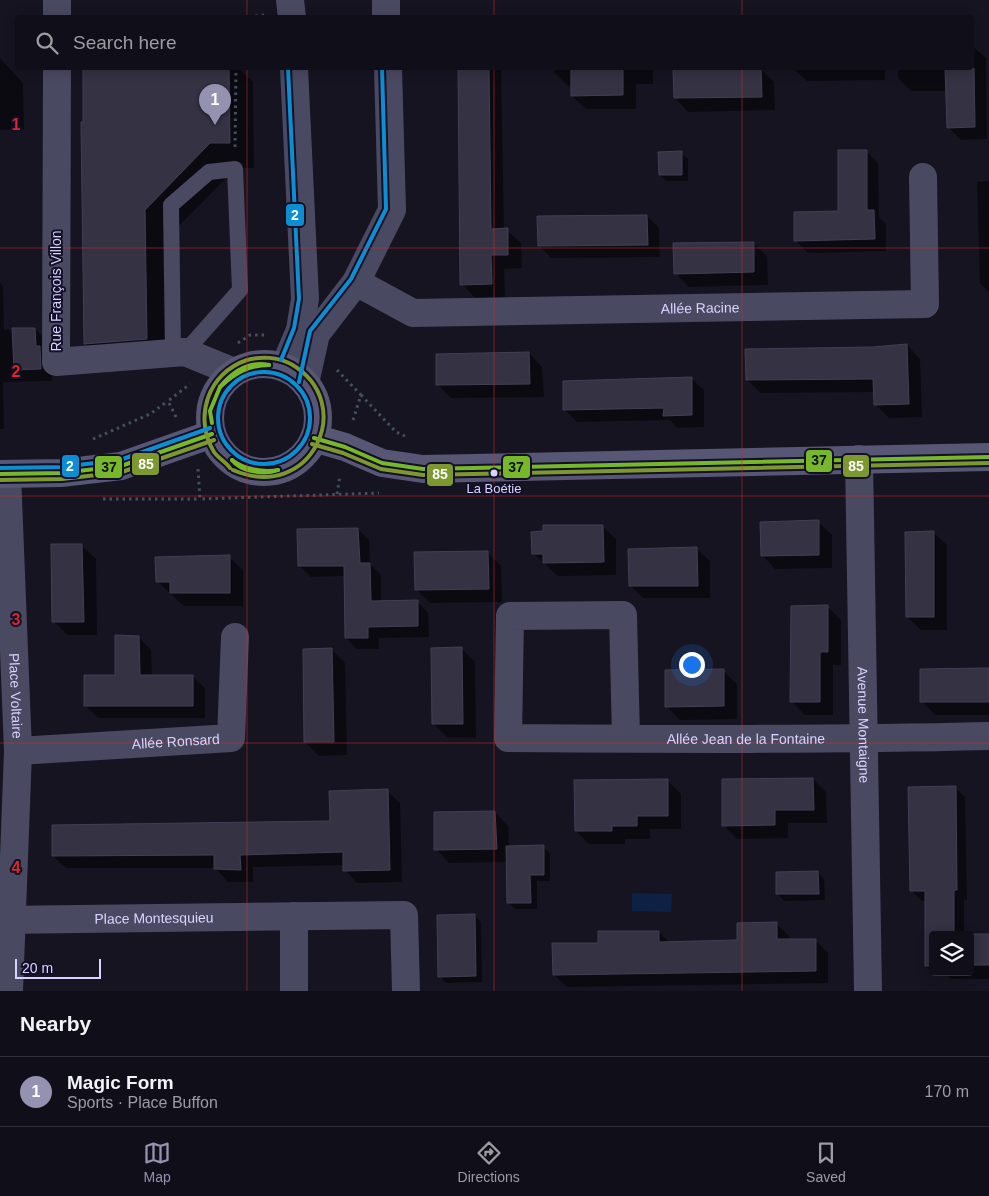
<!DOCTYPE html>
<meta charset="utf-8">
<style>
:root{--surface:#100f19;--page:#1e1d26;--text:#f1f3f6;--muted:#9c9ca2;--line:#302f38;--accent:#9591b1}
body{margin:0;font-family:Arial,sans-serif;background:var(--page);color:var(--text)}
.controls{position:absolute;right:15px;bottom:15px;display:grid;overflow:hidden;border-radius:5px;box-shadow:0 2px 12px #0003}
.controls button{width:45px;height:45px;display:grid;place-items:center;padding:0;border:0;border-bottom:1px solid var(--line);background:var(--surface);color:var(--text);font:25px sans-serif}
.scale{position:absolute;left:15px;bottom:12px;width:86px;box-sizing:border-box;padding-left:5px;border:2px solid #d9d4ff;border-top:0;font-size:14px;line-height:18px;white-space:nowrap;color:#d9d4ff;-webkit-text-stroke:4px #130f26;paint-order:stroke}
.you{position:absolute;left:691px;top:664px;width:18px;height:18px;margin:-12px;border:4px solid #fff;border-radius:50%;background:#1a73e8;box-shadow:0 0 0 8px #1a73e833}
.badge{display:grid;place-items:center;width:32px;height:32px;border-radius:50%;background:var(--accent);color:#fff;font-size:16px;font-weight:700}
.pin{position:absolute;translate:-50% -41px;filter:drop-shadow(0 1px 2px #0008)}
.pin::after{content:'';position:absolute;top:26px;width:18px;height:15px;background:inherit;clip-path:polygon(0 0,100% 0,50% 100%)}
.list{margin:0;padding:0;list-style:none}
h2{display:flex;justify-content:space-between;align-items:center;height:65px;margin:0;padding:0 20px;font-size:21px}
h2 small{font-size:16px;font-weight:400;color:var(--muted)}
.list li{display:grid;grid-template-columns:32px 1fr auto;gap:15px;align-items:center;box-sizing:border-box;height:70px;padding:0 20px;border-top:1px solid var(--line)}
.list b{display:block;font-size:19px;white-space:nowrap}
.list p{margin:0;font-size:16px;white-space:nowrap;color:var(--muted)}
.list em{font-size:16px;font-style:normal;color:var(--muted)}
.icon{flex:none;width:28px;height:28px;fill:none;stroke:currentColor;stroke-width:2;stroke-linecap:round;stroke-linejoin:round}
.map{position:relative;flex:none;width:989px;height:991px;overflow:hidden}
.search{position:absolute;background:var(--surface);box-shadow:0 2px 12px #0003;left:15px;right:15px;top:15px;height:55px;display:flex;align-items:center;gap:12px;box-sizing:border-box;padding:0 18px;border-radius:5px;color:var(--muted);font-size:19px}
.sheet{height:135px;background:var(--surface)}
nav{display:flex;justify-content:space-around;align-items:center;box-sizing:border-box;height:70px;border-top:1px solid var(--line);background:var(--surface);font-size:14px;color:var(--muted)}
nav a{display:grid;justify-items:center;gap:2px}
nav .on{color:var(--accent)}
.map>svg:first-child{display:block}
.water{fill:#0d2144}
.shadow{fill:#0007}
.building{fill:#343243;stroke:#433f54}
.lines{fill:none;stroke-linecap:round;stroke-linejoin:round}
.path{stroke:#44505f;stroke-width:3;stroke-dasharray:2.5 4;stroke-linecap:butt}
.lane{stroke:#4a4962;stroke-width:16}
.street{stroke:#4a4962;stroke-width:28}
.secondary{stroke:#575674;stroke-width:28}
.bus-1-casing{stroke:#130f26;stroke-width:8}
.bus-2-casing{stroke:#130f26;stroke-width:8}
.bus-3-casing{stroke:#130f26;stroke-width:8}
.bus-1{stroke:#76b82a;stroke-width:4}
.bus-2{stroke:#7c982e;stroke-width:4}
.bus-3{stroke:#0d8ed0;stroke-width:4}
.grid{fill:none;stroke:#d62828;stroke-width:1;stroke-opacity:0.55}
.bus-dot{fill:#d9d4ff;stroke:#130f26;stroke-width:2}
.labels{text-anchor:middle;stroke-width:4;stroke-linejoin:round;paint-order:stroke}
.bus-label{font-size:13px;fill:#d9d4ff;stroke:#130f26}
.street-label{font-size:14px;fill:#d9d4ff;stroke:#130f26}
.grid-label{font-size:16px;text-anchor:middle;font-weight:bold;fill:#d62828;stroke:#130f26;stroke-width:4;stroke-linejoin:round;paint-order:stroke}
.line-badge{stroke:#130f26;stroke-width:2}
.badge-label{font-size:14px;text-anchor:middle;font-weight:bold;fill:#fff}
.pale-badge-label{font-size:14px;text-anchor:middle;font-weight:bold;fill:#111}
</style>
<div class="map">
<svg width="989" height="991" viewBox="0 0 989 991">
<rect width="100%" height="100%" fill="#161421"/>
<path class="water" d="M632 893 672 894 671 912 632 911Z"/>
<g class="shadow">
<path d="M972 46 986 58 987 139 961 140 948 127 947 91H911L898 78V68H972Z"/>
<path d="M0 58 23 83 24 129 0 130Z"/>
<path d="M84 68H238L253 82 254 168H236L169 236 171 364 110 369 85 344Z"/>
<path d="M459 68H501L504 230H507L521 243 522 268 504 269 505 297 475 298 462 284Z"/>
<path d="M554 68H653V84H636V109H586L572 96 573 85 568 86 554 72Z"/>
<path d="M793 68H885V80L807 81Z"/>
<path d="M761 69 774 82 775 110 688 112 675 98Z"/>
<path d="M866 151 878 163 879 217 886 224V251L808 253 795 240 840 212Z"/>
<path d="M681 153 688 159V181H666L660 175Z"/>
<path d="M989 181V292L980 283 977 182Z"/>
<path d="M647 216 659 228 660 257 551 258 539 245Z"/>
<path d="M754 243 767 257 768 285 689 287 675 273Z"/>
<path d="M0 283 3 286 4 330 35 329 46 340 52 359V381L3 382 4 429H0Z"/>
<path d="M907 345 920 359 922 417 889 418 875 404V392L761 393 747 380 873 348Z"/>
<path d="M529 353 542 367 544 397 451 398 438 385Z"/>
<path d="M691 378 704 390V427L677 428 670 420 577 422 565 410Z"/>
<path d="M818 522 832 535V568L775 569 762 555Z"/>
<path d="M602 526 616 539V575L558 576 533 553Z"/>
<path d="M358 529 369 540 370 564 381 575V602L417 601 428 613 429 637 379 638V649H357L346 638 345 576 311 577 300 566Z"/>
<path d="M933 532 947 545V630H921L907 617Z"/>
<path d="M82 546 96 559 97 635H67L54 621Z"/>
<path d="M697 549 710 561V598H643L630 585Z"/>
<path d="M488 553 501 566 502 602 430 603 416 589Z"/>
<path d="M229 557 243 570V606H184L157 581Z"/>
<path d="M827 606 841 620V665H833V715H805L791 701Z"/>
<path d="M139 637 151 650 152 676H192L205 688V718H98L85 705 116 676Z"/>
<path d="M461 648 475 662 476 738 447 737 434 724Z"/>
<path d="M332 650 345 663 347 755 319 756 305 742Z"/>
<path d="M989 669V715H935L922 701Z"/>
<path d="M723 671 737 684V719L680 720 666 706Z"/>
<path d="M813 779 826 792 827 823H788V838L737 839 724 826Z"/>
<path d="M667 780 681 794V829H650V839H625V844H589L576 831Z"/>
<path d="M955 787 965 797 967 900H964V935H933V972H970V935H989V979H951L947 976H936L926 966V901H922L912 891Z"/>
<path d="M387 791 400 803 402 882 357 883 345 870V865L253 867V882H228L215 868H66L53 856 331 823Z"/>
<path d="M495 812 508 826 509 847H543L550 853V881H537V909H515L509 903 508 862 449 863 436 849Z"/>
<path d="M818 873 824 879 825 900 784 901 778 894Z"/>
<path d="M474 915 481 922 482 982 446 983 440 976Z"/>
<path d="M776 923 789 936V941H816L828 953V983L567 987 554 975 659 932 670 943 739 942Z"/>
</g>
<g class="building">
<path d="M83 68H229L230 143H210L145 210 147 339 84 344 81 122H83Z"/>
<path d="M458 68H489L491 229 508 228V255H491L492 284 460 285Z"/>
<path d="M571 68H623V95L571 96Z"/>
<path d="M761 68 762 97 674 98 673 69Z"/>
<path d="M945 68H974L975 127 947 128Z"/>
<path d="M838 150H867V210H874L875 239 794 241V212L838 211Z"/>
<path d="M682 151V175H659L658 152Z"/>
<path d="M647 215 648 245 538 246 537 216Z"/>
<path d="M754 242V272L674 274 673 243Z"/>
<path d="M12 328H35L36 346H40L41 369 14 370Z"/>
<path d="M907 344 909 404 874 405 873 379 746 380 745 349 873 347Z"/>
<path d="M529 352 530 384 436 385V354Z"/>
<path d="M692 377V415L663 416 664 408 563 410V381Z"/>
<path d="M819 520V555L761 556 760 522Z"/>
<path d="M543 525H603L604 562 543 563V554H532L531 532 543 531Z"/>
<path d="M358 528 360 563H370L371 601 418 600V626L368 627V638H345L344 566H298L297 529Z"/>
<path d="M934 531V617H906L905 532Z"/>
<path d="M51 544H82L84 622H52Z"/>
<path d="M697 547 698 586H629L628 549Z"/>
<path d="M488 551 489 589 415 590 414 552Z"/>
<path d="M230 555V593H170V582H156L155 557Z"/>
<path d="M828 605V652H820V702H790L791 606Z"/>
<path d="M115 635 139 636 140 675H193V706H84V675H115Z"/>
<path d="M462 647 463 724H432L431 648Z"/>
<path d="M332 648 334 742H304L303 649Z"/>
<path d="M989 668V702H920V669Z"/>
<path d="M724 669V706L665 707V670Z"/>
<path d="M813 778 814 810H775V825L722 826V779Z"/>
<path d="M668 779V816H637V826H612V831H575L574 780Z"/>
<path d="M956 786 957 890H954V934H989V965H970V935H933V966H925V891H910L908 787Z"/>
<path d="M388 789 390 870 343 871V852L240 855 241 870 214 869V855L52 856V825L330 821 329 791Z"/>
<path d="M495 811 497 849 434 850V812Z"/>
<path d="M544 845V875H530L531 903H507L506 846Z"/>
<path d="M818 871 819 894H776V872Z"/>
<path d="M475 914 476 976 438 977 437 915Z"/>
<path d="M777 922V939H816V971L553 975 552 943H598V931H659V942L737 940V923Z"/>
</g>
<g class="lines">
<g class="path">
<path d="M236 18 264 15"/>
<path d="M235 147 236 68"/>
<path d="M238 343 250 335H267"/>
<path d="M337 370 361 395 353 420"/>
<path d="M361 395 396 432 405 436"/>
<path d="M176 417 168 401 190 384"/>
<path d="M93 439 150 414 168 401"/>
<path d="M198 469 200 499 379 493"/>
<path d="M337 494 340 475"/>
<path d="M103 499H200"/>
</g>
<path class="lane" d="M173 352 171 205 209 172 235 169 240 290 185 352"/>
<g class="street">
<path d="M290 0 292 18"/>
<path d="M386 0V18"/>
<path d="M57 18V0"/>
<path d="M57 68 56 362 185 352 234 372"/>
<path id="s1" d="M356 282 413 313 925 304 923 177"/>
<path d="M284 368 300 330 305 299 294 68"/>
<path d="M305 383 316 334 356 282 392 210 388 68"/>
<path id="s2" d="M859 459 868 991"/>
<path id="s3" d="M7 474 18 751 9 991"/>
<path id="s4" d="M626 738 623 615 510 616 508 738C668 739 829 740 989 736"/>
<path id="s5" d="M18 751 231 738 235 637"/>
<path d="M294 916V991"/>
<path id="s6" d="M0 920 404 915 406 991"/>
</g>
<g class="secondary">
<circle cx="264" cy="418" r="54"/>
<path d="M314 438 345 447 382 463 423 469 989 457"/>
<path d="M0 474 61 473 121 466 212 434"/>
</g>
<defs>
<g id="bus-1">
<path d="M220 387C233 371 249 361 269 365"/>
<path d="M220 387C235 373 249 365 269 365"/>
<path d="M212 423 210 411 220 387"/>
<path d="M314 438 345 447 382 463 423 469 989 457"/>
<path d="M232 460C243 469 264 473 278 470"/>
<path d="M232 460C241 472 265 475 278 470"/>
<path d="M0 474 61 473 121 466 212 434"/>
</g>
<g id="bus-2">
<path d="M312 444 343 453 381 469 423 475 989 463"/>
<path d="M230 468C226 462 218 458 214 452 193 417 208 373 247 360 261 356 278 357 291 364 359 403 311 504 233 470"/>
<path d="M0 480 62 479 122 472 214 440"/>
</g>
<g id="bus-3">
<path d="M281 360 294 328 299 299 288 68"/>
<circle cx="264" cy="418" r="46"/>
<path d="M299 382 310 331 351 279 386 209 382 68"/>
<path d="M0 468 61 467 120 460 210 428"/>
</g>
</defs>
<use href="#bus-1" class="bus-1-casing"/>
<use href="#bus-2" class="bus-2-casing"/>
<use href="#bus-3" class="bus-3-casing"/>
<use href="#bus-1" class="bus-1"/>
<use href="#bus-2" class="bus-2"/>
<use href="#bus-3" class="bus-3"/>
</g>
<path class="grid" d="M247 0V18M494 0V18M742 0V18M247 68V991M494 68V991M742 68V991M0 248H989M0 496H989M0 743H989"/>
<circle class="bus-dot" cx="494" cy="473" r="4.5"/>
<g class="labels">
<g class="bus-label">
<text x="494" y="493">La Boétie</text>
</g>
<g class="street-label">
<text transform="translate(56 291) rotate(-90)" y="5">Rue François Villon</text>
<text dy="5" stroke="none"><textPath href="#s1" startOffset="352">Allée Racine</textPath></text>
<text dy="5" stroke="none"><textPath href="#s3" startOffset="222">Place Voltaire</textPath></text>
<text dy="5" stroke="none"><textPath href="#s2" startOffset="266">Avenue Montaigne</textPath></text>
<text dy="5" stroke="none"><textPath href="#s4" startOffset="596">Allée Jean de la Fontaine</textPath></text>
<text dy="5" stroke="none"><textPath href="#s5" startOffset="158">Allée Ronsard</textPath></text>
<text dy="5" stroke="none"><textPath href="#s6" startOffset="154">Place Montesquieu</textPath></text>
</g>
</g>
<g class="grid-label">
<text x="16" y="130">1</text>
<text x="16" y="377">2</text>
<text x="16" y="625">3</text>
<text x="16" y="873">4</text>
</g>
<g class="line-badge">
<rect x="285" y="203" width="20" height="24" rx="5" fill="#0d8ed0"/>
<rect x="805" y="449" width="28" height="24" rx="5" fill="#76b82a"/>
<rect x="131" y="452" width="29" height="24" rx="5" fill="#7c982e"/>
<rect x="842" y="454" width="28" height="24" rx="5" fill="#7c982e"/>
<rect x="61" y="454" width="19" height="24" rx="5" fill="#0d8ed0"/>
<rect x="502" y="455" width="29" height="24" rx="5" fill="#76b82a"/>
<rect x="94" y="455" width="29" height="24" rx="5" fill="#76b82a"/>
<rect x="426" y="463" width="28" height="24" rx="5" fill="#7c982e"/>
</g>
<g class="badge-label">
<text x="295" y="220">2</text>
<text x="146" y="469">85</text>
<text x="856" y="471">85</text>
<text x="70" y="471">2</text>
<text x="440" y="479">85</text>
</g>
<g class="pale-badge-label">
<text x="819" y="465">37</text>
<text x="516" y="472">37</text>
<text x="109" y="472">37</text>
</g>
</svg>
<div class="controls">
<button><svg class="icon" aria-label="layers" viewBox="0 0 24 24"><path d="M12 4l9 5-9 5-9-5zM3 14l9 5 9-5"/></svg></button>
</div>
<div class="scale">20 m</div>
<div class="you"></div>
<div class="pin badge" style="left:215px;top:125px">1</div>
<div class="search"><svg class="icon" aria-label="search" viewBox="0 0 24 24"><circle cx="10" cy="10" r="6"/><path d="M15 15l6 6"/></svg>Search here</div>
</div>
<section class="sheet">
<h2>Nearby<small></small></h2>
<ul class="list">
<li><span class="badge">1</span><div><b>Magic Form</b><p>Sports · Place Buffon</p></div><em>170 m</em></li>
</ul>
</section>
<nav>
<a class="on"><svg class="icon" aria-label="map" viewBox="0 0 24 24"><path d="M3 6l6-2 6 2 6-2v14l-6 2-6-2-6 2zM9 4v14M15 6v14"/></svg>Map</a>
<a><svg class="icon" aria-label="directions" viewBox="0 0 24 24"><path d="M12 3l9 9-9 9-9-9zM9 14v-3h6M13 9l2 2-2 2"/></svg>Directions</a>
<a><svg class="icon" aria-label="saved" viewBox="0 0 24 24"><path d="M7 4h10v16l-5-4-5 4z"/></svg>Saved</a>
</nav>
